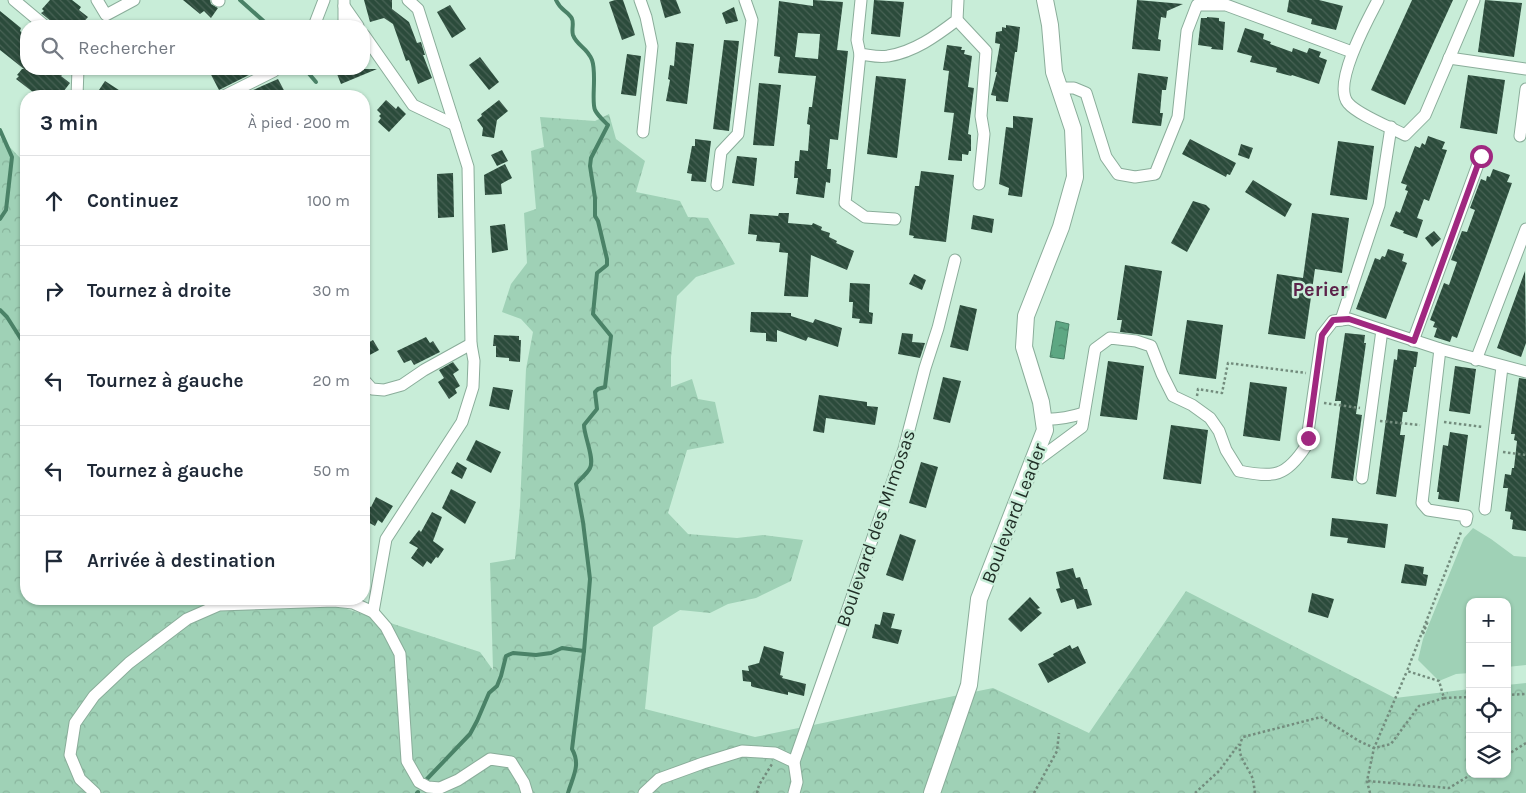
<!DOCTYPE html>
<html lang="fr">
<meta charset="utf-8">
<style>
:root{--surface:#fff;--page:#f2f2f3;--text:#1f2937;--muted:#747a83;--line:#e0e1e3}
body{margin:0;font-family:Karla,sans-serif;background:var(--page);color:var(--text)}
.controls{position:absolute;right:15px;bottom:15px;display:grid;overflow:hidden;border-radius:10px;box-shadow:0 1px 4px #0004}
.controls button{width:45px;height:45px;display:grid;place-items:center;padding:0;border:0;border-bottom:1px solid var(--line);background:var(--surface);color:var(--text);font:25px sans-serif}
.stop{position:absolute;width:15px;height:15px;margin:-11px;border:4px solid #a02880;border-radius:50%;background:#fff}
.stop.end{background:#a02880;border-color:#fff;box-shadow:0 1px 5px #0008}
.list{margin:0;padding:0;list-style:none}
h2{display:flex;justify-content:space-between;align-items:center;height:65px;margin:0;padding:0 20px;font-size:21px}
h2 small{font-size:16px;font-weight:400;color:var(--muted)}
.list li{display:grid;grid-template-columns:32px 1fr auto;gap:15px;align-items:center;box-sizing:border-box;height:90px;padding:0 20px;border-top:1px solid var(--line)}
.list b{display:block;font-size:19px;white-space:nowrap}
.list em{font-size:16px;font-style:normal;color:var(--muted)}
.icon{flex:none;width:28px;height:28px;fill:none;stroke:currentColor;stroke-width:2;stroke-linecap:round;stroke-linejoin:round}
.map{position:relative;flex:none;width:1526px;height:793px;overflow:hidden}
.search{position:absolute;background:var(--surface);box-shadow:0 1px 4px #0004;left:20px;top:20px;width:350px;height:55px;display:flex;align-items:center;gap:12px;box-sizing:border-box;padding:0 18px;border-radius:20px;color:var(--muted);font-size:19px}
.panel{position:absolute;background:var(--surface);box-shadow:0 1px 4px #0004;left:20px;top:90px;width:350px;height:515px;border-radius:20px}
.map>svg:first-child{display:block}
.grass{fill:#9fd1b6}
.forest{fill:url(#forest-crowns)}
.water{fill:url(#water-ripples);stroke:#4a8267}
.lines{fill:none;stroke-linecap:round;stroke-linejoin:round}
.stream{stroke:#4a8267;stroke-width:4}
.building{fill:url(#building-back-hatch);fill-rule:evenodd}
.street-casing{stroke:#8aad9a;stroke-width:13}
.secondary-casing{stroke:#8aad9a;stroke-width:18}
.path{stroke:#738c7d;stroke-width:2.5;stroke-dasharray:2.5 2.5;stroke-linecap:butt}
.street{stroke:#fff;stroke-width:11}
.secondary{stroke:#fff;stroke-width:16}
.route{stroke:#a02880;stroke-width:6}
.labels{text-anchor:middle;stroke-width:5;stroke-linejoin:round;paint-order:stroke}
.street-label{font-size:19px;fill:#1f2d25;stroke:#c8edd8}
.neighbourhood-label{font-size:20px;font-weight:bold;fill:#5c224a;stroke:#c8edd8}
</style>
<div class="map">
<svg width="1526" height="793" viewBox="0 0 1526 793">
<defs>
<pattern id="forest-crowns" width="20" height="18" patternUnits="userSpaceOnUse" patternTransform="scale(1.25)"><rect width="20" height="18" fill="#9fd1b6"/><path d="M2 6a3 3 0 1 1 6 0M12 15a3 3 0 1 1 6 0" fill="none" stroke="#88b49c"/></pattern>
<pattern id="water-ripples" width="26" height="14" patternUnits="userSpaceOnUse" patternTransform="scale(1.25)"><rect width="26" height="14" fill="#5da783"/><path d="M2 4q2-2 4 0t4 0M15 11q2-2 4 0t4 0" fill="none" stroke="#4c886b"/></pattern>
<pattern id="building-back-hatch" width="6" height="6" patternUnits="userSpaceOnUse" patternTransform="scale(1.25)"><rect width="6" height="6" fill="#2b4b3b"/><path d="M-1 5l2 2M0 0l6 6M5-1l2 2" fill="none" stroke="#486255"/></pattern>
</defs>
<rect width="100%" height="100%" fill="#c8edd8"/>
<path class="grass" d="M1473 528 1491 539 1514 556 1526 557V665L1507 667V602H1470V673L1456 674 1439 681 1418 660 1423 639 1464 538Z"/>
<path class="forest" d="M609 114 616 139 645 161 636 192 680 201 688 217 708 218 735 264 696 277 677 296 671 357V387L692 379 698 399 715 402 724 443 687 450 668 513 688 534 737 538 763 535 803 540 791 581 756 598 728 604 710 613 680 610 653 627 645 709 755 737 993 688 1089 733 1186 591 1395 698 1470 689V774H1507V685L1526 683V793H0V137L26 164V599H316L480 652 493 670 490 563 515 559 520 506 526 369 533 332 521 319 502 312 511 284 527 263 524 213 536 209 531 151 544 147 540 117 595 121Z"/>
<path class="water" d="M1056 321 1069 324 1064 359 1050 357Z"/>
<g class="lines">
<g class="stream">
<path d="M240 0 269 26"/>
<path d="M556 0C561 11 565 9 571 17 575 22 571 29 573 35 577 46 587 47 592 60 597 74 591 101 595 110 598 116 604 121 608 125L591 158 590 166 595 198V216L598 221 607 259V265L597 273 593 314 611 336 605 387 598 389 595 392 597 409 584 425C584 436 595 459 590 468 587 474 580 479 576 484L583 522 590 579 584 651 572 749C581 765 573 776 568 793"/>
<path d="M305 69 316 82"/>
<path d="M0 130 12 157 6 210 0 219"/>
<path d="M0 310 7 317 26 347"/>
<path d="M426 780 470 734 477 721 489 693 497 686 501 676 506 656 513 653 536 655 551 653 562 648 584 651"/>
<path d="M417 793 418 792"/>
</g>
</g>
<g class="building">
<path d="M50 0H72L81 7 79 10 88 17 80 26H57L41 13 44 11 42 9Z"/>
<path d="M183 0H210L211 4 218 8 211 18 204 11 200 14Z"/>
<path d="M364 0H392V9L409 22 417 43 421 42 425 55H423L432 78 418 84 409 60 406 61 393 24 384 18 370 22Z"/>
<path d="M615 0H623L635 35 622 40 609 2Z"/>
<path d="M660 0H676L681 13 665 18Z"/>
<path d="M813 0 843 2 837 50 848 51 838 140 830 139 827 169H831L830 183 826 182 824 198 796 194 798 178H794L795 161H799L800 150 808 151 810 125 807 124 809 107H812L816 76 778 73 780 57 774 56 779 1 813 6ZM798 33 820 34 818 59 795 57Z"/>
<path d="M874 0 904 2 900 37 871 34Z"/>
<path d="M1137 0 1183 4 1167 11 1166 18 1161 17 1158 39 1161 40 1160 51 1132 49Z"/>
<path d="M1289 0H1319L1343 6 1336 30 1311 24 1312 19 1287 12Z"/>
<path d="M1412 0H1453L1405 105 1371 90Z"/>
<path d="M1485 0 1522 3 1514 57 1478 52Z"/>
<path d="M450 5 466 29 452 38 437 12Z"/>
<path d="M734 7 738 21 726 24 722 13Z"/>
<path d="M0 11 21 28 20 31 26 36V69H57L63 74 61 76 70 83 60 96H38L16 79 19 76 17 75 22 69H24L0 50Z"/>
<path d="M1207 17 1219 18V21L1225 22 1223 50 1211 49 1212 47 1198 45 1201 18H1207Z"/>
<path d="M1006 25 1020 27 1017 52H1015L1008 102 996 101V96L991 95 997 72H995L1000 44 995 43 996 32 1002 31V27L1006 28Z"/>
<path d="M1245 28 1264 34 1263 39 1271 42 1270 44 1292 52 1293 48 1307 53 1309 48 1321 52 1319 57 1327 60 1319 84 1292 75 1291 76 1276 72 1277 68 1250 62 1252 56 1237 52Z"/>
<path d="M724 40 739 41 729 131 713 129Z"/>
<path d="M676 42 694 44 687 104 666 101 670 80 668 79 670 65 674 66Z"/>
<path d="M947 45 962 47 961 50H965L964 54 972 56 968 87 974 88 968 134 971 135V151H969L968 155 962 154V161L948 160 954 113 944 112 949 71 943 70Z"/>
<path d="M627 54 641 56 636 96 621 94Z"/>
<path d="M480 57 499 82 489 90 469 65Z"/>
<path d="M208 69H254L255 72 219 90Z"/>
<path d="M335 69H377L341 84Z"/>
<path d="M1138 73 1168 77 1166 90H1162L1160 113H1163L1161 126 1132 123Z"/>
<path d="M1468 75 1505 80 1497 134 1460 128Z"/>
<path d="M876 76 906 79 897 158 867 154Z"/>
<path d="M278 79 287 96H240L262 86Z"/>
<path d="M105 81 128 96H95Z"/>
<path d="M759 83 781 85 774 146 753 145Z"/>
<path d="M386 100 396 109 398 106 406 114 389 132 378 122 381 118 379 116 381 114 377 110Z"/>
<path d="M499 100 508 111 497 120 494 138 482 136 483 128 477 120 482 116 481 114Z"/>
<path d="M1013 116 1033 118 1022 197 1008 195 1009 188 999 184 1006 127 1013 128Z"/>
<path d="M1428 136 1445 142 1442 149 1447 150 1429 201 1424 199 1417 218 1423 220 1417 238 1403 233 1404 231 1390 226 1396 211 1400 213 1408 191 1405 190 1407 185 1401 183 1415 146 1420 148 1422 143 1425 145Z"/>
<path d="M695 139 711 141 706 182 691 181 692 174 687 173 692 146H695Z"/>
<path d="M1190 139 1236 163 1230 175 1227 174 1226 177 1182 154Z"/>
<path d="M1338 141 1374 146 1367 200 1330 195Z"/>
<path d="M1241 144 1253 148 1249 159 1238 155Z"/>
<path d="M502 150 508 161 497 166 491 155Z"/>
<path d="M737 156 757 158 754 186 732 183Z"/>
<path d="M505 164 512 178 501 184 502 194 485 195 484 175Z"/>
<path d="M1493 169 1510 175 1507 182 1512 183 1457 338 1452 336 1450 342 1434 337 1437 328 1433 327 1435 322 1430 320 1444 283 1449 285 1457 262 1451 260 1462 231 1467 232 1475 210 1470 208 1481 179 1486 181 1487 176 1490 177Z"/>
<path d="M921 171 954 175 946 242 913 238 914 236 909 235 915 186H919Z"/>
<path d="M453 173 454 217 438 218 437 174Z"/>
<path d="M1253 180 1292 204 1285 217 1245 192Z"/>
<path d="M1193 201 1206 205 1210 209 1187 252 1171 243Z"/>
<path d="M779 213H789L788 223 812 225 813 223 822 227 821 230 830 233 829 237 837 241 836 243 854 251 847 270 811 255 808 297 784 296 788 253 779 252 780 243 756 241 757 235 748 234 750 214 778 216Z"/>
<path d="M1312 213 1349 218 1342 273 1315 269 1305 339 1268 334 1277 274 1303 278Z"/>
<path d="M973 215 994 219 992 233 971 229Z"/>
<path d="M505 224 508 250 492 253 490 226Z"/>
<path d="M1434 231 1441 239 1432 247 1425 238Z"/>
<path d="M1388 249 1404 254 1402 261 1407 263 1386 319 1356 309 1375 258 1380 260 1382 256 1385 257Z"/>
<path d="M1125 265 1162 271 1152 336 1120 332 1122 320H1117Z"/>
<path d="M1525 271 1526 343 1521 357 1497 348Z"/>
<path d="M914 274 926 280 922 290 909 284Z"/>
<path d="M850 283 870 284 869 312 873 313 872 324 859 323 860 319 852 318 853 302H849Z"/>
<path d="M960 305 977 309 968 351 950 347Z"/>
<path d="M751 312 791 313V316L813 323 815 319 842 328 838 347 808 337 806 341 777 330V342L766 341V333L750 332Z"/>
<path d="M1187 320 1223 325 1216 379 1179 374Z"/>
<path d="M902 333 913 334 912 342 925 343 920 358 898 354Z"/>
<path d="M1345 333 1365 335 1364 343H1366L1356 414 1362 415 1353 481 1331 478 1341 401H1335Z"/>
<path d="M494 335 519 336V340H521L520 362 509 361V358L496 357V346H493Z"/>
<path d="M426 337 430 343 433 341 440 352 414 365 411 360 404 363 397 351Z"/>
<path d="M373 340 379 350 366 357 364 345Z"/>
<path d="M1398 349 1418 352 1416 367H1414L1407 412H1403L1400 435H1405L1396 497 1376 494 1394 359 1397 360Z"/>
<path d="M1108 361 1144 366 1137 420 1100 416Z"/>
<path d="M453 362 459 370 453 374 460 386 455 389 457 393 449 399 438 382 444 378 439 370Z"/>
<path d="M1455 366 1476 369 1470 414 1449 411Z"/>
<path d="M943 377 961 381 950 423 933 419Z"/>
<path d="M1519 378 1526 379V531L1512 529 1513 520 1510 519 1511 512 1505 511 1508 488H1503L1505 474 1511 475 1512 468H1514L1517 441 1514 440 1515 434H1511Z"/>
<path d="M1250 382 1287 387 1280 441 1243 436Z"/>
<path d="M493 387 513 390 509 410 489 406Z"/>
<path d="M819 395 867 402V406L878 407 875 425 826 418 824 433 813 431Z"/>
<path d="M1171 425 1208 430 1201 484 1163 479Z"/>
<path d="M1450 432 1468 435 1459 502 1438 499 1439 492H1437L1443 445 1448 446Z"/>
<path d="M476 440 501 452 491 473 466 460Z"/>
<path d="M457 462 467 468 462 479 451 473Z"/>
<path d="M921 462 938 467 926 508 909 503Z"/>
<path d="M451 489 476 502 465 524 442 508Z"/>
<path d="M376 497 393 506 382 523 378 520 375 526 364 520V503L371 507Z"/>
<path d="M432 512 442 517 433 541 444 549 438 558 436 557 431 564 427 561 423 567 411 558 418 548 409 543 419 530 421 532Z"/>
<path d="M1332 518 1388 524 1385 548 1347 543 1348 538 1330 536Z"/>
<path d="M900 534 916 540 903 581 886 575Z"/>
<path d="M1405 564 1424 567 1423 574 1428 575 1426 586 1401 583Z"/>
<path d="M1073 568 1076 578 1080 577 1084 589H1087L1092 605 1077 609 1074 599 1061 603 1056 589 1060 588 1056 572Z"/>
<path d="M1312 593 1334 599 1328 618 1308 612Z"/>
<path d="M1030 597 1040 608 1037 609 1042 613 1021 632 1008 619Z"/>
<path d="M883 612 895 614 891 628 902 630 898 644 872 638 875 624 880 625Z"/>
<path d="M1070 645 1072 649 1078 646 1086 663 1048 683 1038 664 1054 656 1053 654Z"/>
<path d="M764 646 784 652 780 675 783 676 782 678 806 684 804 696 788 692V695L753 687 751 686V682L743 681 742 670 749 671 748 666 759 663Z"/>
</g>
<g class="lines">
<defs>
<g id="street">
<path d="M14 0 45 26"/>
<path d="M97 0 106 15 134 0"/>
<path d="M217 0 219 1"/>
<path d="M344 0V26"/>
<path d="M640 0 646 17 652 46 643 132"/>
<path d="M861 0 857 40 860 54C869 55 879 58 888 56 914 52 936 36 957 20L958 0"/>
<path d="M1378 0C1368 19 1332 84 1348 103 1358 115 1390 127 1405 135L1425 115 1474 0"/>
<path d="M344 6 358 26"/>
<path d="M957 20 986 51 981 116 984 134 979 184"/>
<path d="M314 26 324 0"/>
<path d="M364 35 413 105 455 125"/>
<path d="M860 54 845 203 865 217 895 219"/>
<path d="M1449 58 1526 69"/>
<path d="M1059 88H1074L1086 93 1106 157 1118 174 1135 177 1155 174 1178 117 1187 31 1197 5H1226L1352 52"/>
<path d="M77 96 78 69"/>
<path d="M224 96 274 71"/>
<path d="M1520 136 1526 89"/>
<path d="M717 185 721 152 738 134 752 20 745 0"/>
<path d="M1341 320 1379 205 1391 127"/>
<path d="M1382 330 1440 349 1526 372"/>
<path d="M1413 341 1481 156"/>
<path d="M1440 349 1422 503 1428 510 1467 516 1466 521"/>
<path d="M1476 360 1526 229"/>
<path d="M364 380 372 389 384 390 402 385 424 370 471 344"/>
<path d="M1043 419C1058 420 1071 417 1084 413"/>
<path d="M1032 464 1082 427 1095 349 1110 338 1136 341 1151 346 1162 374 1173 396 1192 405 1210 418 1219 431 1226 450 1239 471C1274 478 1286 477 1306 446L1322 335 1333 321 1349 319 1382 330 1362 478"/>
<path d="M1485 509 1502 367"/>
<path d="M373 612 386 539 462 422 473 387 474 361 471 344 468 167 418 9 408 0"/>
<path d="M95 793 80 779 70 755 75 723 94 696 129 663 187 619 219 605 334 601 353 603 373 612 386 627 400 654 407 761 419 782 428 787 440 788 458 780 490 759 511 762 524 783 527 793"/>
<path d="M644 793 659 779 703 763 742 751 775 753 794 762"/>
<path d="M794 793 797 782 794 762 904 449 925 368 938 328 955 260"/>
</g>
<path id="secondary" d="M932 793 969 685 979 599 1045 430 1041 402 1024 347 1026 316 1061 227 1075 177 1073 129 1054 72 1050 25 1045 0"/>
</defs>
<use href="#street" class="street-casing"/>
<use href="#secondary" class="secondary-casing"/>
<g class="path">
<path d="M1197 396 1198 389 1222 393 1228 363 1306 373"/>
<path d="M1324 403 1360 408"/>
<path d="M1380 421 1420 425"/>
<path d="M1444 422 1483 427"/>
<path d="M1503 452 1526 455"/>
<path d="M1423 634 1428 621"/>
<path d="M1507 695 1526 694"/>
<path d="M1444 698 1470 697"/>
<path d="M1507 755 1526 743"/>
<path d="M1368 781 1449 788 1472 774"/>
<path d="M757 793 759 785 772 764"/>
<path d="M1034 793 1057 751 1059 733"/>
<path d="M1195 793 1219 771 1239 744"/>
<path d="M1255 793C1254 788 1254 782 1252 777 1246 763 1234 754 1243 737L1321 717 1359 741 1374 748 1391 744 1419 706 1444 698 1439 681 1407 671 1461 532"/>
<path d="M1370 793 1367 781 1374 748 1407 671"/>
</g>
<use href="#street" class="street"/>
<use href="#secondary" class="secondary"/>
</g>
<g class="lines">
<path class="route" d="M1308 438 1322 335 1333 320 1349 319 1414 341 1481 156"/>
</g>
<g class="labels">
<g class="street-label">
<text transform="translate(1013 513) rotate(-69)" y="7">Boulevard Leader</text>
<text transform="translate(875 528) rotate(-71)" y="7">Boulevard des Mimosas</text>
</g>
<g class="neighbourhood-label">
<text x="1320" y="296">Perier</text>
</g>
</g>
</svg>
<div class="controls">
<button>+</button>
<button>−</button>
<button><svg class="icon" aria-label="locate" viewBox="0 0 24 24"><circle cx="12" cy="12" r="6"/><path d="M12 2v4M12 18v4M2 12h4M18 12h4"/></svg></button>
<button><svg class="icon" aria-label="layers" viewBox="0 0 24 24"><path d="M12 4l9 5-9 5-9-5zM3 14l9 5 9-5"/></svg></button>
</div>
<div class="stop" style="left:1481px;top:156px"></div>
<div class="stop end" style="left:1308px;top:438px"></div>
<div class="search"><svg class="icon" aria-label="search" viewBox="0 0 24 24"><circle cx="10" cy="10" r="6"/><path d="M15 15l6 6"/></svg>Rechercher</div>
<section class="panel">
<h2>3 min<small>À pied · 200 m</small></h2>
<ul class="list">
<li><svg class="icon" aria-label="ahead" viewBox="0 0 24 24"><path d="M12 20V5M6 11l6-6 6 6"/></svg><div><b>Continuez</b></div><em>100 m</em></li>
<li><svg class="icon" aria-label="right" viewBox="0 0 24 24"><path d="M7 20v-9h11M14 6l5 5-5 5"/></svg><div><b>Tournez à droite</b></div><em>30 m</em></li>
<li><svg class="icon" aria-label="left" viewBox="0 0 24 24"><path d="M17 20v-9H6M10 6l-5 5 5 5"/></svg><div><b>Tournez à gauche</b></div><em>20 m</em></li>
<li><svg class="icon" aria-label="left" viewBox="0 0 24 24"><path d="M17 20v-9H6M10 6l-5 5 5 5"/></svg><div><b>Tournez à gauche</b></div><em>50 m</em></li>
<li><svg class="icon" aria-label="arrive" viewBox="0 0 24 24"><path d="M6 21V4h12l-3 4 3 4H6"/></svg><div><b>Arrivée à destination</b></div></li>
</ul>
</section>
</div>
